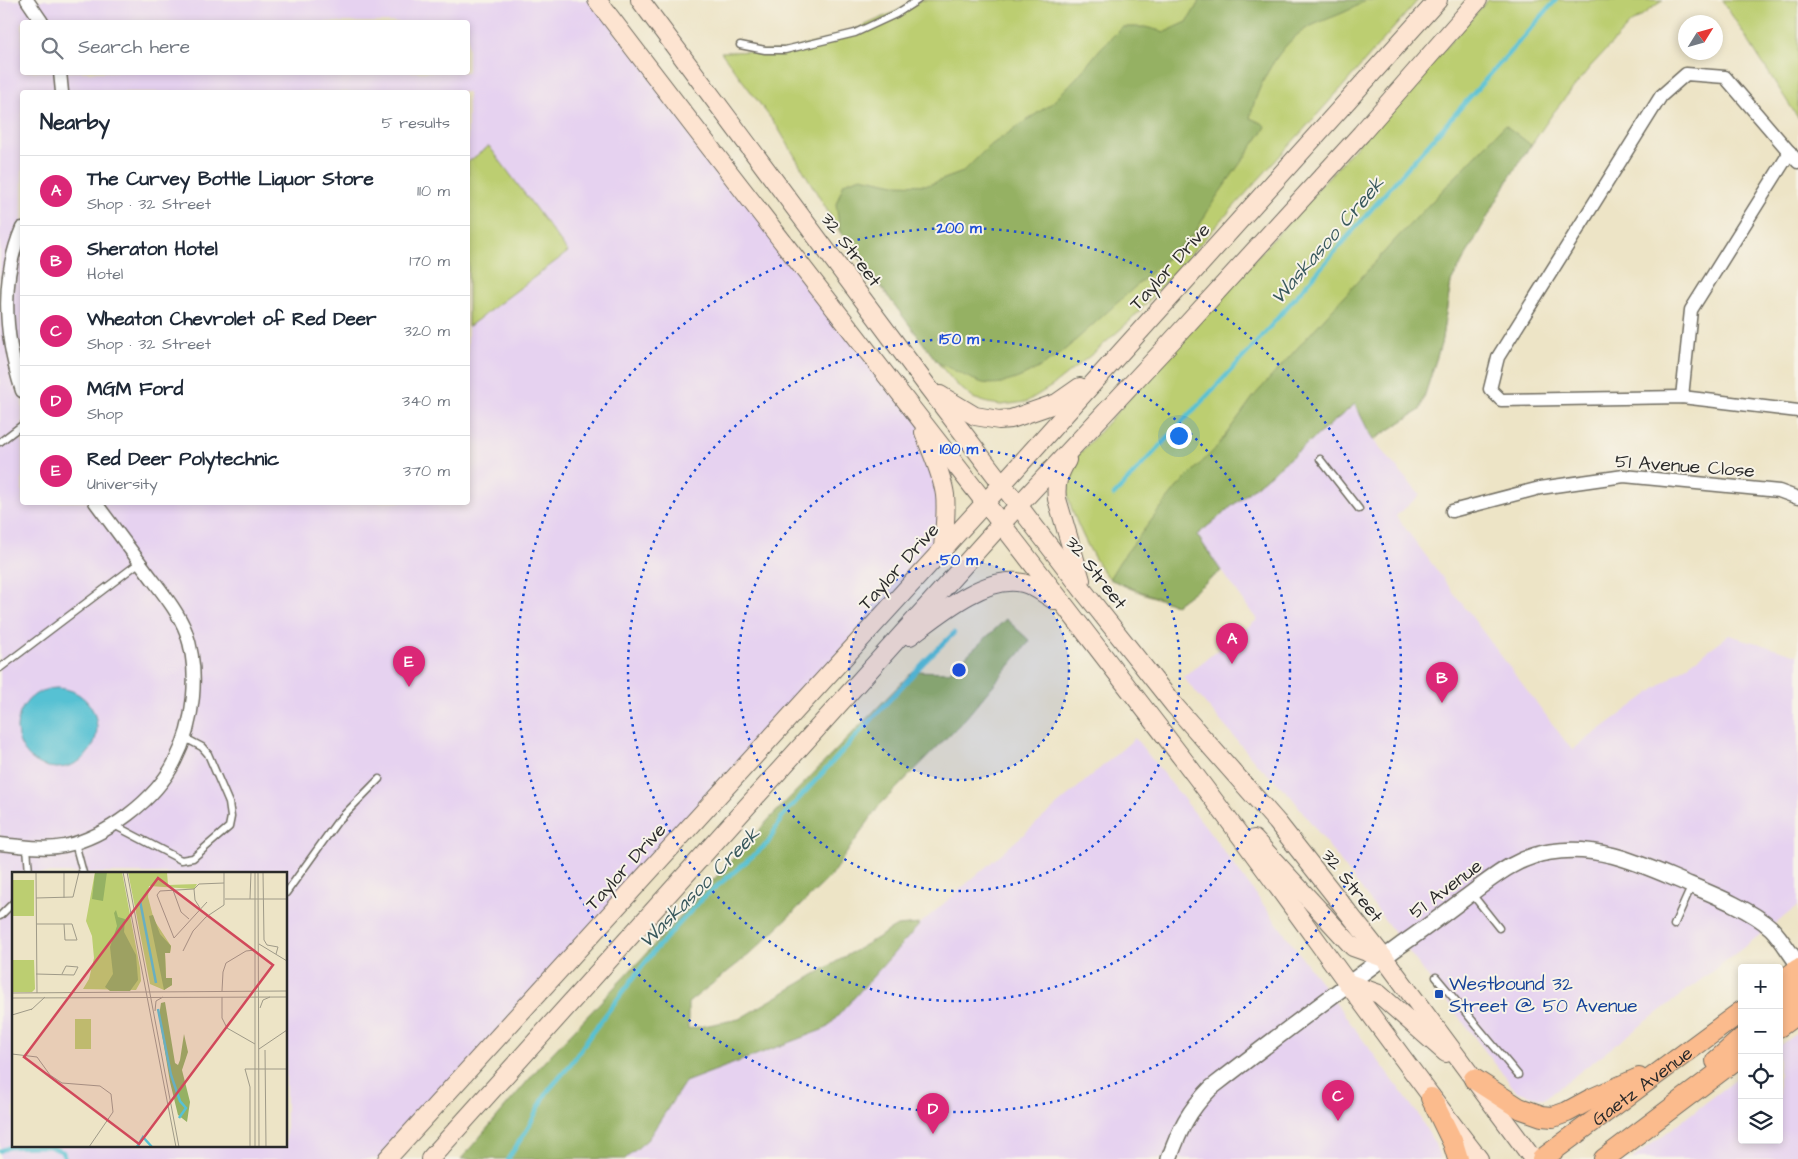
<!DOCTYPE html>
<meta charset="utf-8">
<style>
:root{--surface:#fff;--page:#f2f2f3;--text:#1f2937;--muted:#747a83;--line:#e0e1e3;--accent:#db2777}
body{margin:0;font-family:"Architects Daughter",sans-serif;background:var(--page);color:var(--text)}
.controls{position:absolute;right:15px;bottom:15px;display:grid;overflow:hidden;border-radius:5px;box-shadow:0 2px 8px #0003}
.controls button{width:45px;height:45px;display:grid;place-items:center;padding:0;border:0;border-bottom:1px solid var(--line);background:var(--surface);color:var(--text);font:25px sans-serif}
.compass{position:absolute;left:1678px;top:15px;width:45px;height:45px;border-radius:50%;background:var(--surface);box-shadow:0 2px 8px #0003;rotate:53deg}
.you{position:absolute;left:1178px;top:435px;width:18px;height:18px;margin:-12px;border:4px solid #fff;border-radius:50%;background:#1a73e8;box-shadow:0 0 0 8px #1a73e833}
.badge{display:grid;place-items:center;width:32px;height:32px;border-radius:50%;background:var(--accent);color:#fff;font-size:16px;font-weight:700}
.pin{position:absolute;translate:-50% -41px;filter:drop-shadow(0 1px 2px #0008)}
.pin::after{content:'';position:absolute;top:26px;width:18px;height:15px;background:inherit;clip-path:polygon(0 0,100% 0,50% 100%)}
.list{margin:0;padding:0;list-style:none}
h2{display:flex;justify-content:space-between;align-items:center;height:65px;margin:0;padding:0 20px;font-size:21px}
h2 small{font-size:16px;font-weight:400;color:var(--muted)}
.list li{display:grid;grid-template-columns:32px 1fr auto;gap:15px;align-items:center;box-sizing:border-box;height:70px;padding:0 20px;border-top:1px solid var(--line)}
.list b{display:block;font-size:19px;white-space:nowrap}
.list p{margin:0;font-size:16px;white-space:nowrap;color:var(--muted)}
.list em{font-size:16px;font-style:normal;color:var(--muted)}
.icon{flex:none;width:28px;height:28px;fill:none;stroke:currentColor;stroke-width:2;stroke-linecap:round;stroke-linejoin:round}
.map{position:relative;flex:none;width:1798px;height:1159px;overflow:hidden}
.search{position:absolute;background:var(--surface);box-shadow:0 2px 8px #0003;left:20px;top:20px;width:450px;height:55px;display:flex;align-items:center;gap:12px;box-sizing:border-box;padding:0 18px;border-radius:5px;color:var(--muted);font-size:19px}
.panel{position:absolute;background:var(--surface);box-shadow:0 2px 8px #0003;left:20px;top:90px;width:450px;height:415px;border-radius:5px}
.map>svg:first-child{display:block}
.built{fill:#e6d2f0;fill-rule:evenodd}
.green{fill:#bcce71;stroke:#747c4e}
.forest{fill:#95b163;stroke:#606e47}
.water{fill:#57c1d3;stroke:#41767f}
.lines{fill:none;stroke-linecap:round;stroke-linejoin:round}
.stream{stroke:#57c1d3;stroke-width:4.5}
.service-casing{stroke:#6f6c61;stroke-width:9}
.minor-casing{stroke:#6f6c61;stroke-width:15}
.tertiary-casing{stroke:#6f6c61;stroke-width:18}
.secondary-casing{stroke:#6f6c61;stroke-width:20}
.primary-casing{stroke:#6f6c61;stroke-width:22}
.service{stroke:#fff;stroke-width:6}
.minor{stroke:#fff;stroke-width:12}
.tertiary{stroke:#fff;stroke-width:15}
.secondary{stroke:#fde4d1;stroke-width:18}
.primary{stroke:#fbbb8d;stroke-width:20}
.ring{fill:none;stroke:#1d4ed8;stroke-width:2.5;stroke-dasharray:2.5 5}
.transit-dot{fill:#1a4fb4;stroke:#f7f3e8;stroke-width:2}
.labels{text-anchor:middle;stroke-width:4;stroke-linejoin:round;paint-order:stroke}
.street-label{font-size:19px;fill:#2b2b2b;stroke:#f7f3e8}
.transit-label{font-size:19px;fill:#164399;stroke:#f7f3e8;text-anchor:start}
.water-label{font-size:20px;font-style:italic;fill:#38585d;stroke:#f7f3e8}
.inset-river{fill:none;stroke:#57c1d3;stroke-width:2.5}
.inset-road{fill:none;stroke:#9f9a88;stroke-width:1}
.view{fill:#d1495b;fill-opacity:0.15;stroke:#d1495b;stroke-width:2.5}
.inset-edge{fill:none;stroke:#2b2b2b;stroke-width:2.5}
.centre{fill:#1d4ed8;stroke:#f7f3e8;stroke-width:2.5}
.ring-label{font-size:15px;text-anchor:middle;font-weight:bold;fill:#1d4ed8;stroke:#f7f3e8;stroke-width:4;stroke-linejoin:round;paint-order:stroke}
</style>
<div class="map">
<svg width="1798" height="1159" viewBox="0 0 1798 1159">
<rect width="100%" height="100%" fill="#f7f3e8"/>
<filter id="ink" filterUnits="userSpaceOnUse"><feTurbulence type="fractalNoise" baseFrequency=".02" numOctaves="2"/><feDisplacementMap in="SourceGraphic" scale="10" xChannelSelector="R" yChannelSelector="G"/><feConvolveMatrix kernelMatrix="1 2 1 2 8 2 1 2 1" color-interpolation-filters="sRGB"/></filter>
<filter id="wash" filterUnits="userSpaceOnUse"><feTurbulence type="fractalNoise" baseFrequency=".0096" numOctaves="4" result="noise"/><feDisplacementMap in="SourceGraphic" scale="20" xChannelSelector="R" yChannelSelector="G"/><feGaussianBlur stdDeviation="1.12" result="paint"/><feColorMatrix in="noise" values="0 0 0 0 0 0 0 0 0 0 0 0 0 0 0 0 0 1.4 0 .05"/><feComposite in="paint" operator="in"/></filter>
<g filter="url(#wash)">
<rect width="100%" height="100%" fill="#ede4c6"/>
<g class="built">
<path d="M0 0H598L918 415 940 475 943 549 387 1159H0ZM22 22H468V72H22ZM22 92H468V502H22ZM14 873H286V1145H14Z"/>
<path d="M1355 404 1373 440 1420 495 1396 516 1572 750 1729 635 1798 655V906L1544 1099 1516 1091 1428 977 1290 795 1257 764 1183 677 1257 620 1196 535Z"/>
<path d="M1135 738 1206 827 1417 1113 1435 1144 1440 1159H625L648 1139 685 1082 827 1028 920 924Z"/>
<path d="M1798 1032V1159H1632L1742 1075V1140H1779V1046Z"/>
</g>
<g class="green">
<path d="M921 0H1418L1344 85 1132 319 1096 351 1052 386 1026 402 1001 405 988 403 973 398 956 384 938 363 840 232 778 128 721 52 783 51 839 37Z"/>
<path d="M1488 0H1663L1630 24 1590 67 1553 113 1511 175 1451 282 1441 344 1420 410 1373 440 1355 404 1197 535 1221 571 1176 605C1155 597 1131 591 1111 579 1098 572 1069 510 1068 494 1068 482 1071 471 1074 460Z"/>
<path d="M1722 0H1798V118Z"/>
<path d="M489 146 568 252 468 327V162Z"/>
</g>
<g class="forest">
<path d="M1200 0H1365C1349 13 1327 18 1309 27 1279 43 1257 86 1250 118L1262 123 1266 127 1215 199 1195 233 1067 348C1046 365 1004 393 977 381 963 376 952 368 938 363L840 232 836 204 844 183 861 177 895 184 928 185 963 172 988 147 1052 103 1078 76 1101 48 1122 27H1145L1165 32 1187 22Z"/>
<path d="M1505 125 1531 145 1511 175 1451 282 1441 344 1420 410 1373 440 1355 404 1197 535 1221 571 1176 605 1109 579 1120 561 1177 487 1216 448 1254 396 1395 240Z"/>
<path d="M1006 619 1030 641 965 719 879 806 830 877 750 954 688 1003V1029L739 1019 897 926 920 924 827 1028 685 1082 648 1139 625 1159H461L542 1064 642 958 771 817 913 671 949 672Z"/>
</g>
<circle class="water" cx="57" cy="728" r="40"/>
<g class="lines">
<g class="stream">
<path d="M1114 495 1250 350 1401 175 1556 0"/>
<path d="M0 1151 10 1147 48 1146 63 1152 65 1159"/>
<path d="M508 1159 528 1128 547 1092 571 1064 591 1034 654 951 703 898 768 843 782 817 927 659 954 633"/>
</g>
</g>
</g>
<g filter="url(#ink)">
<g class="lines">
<defs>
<g id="service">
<path d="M740 45 765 50H785L855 33 896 14 918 0"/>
<path d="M0 442 22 425"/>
<path d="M1320 459 1359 509"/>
<path d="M0 668 140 562"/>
<path d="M114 825 181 860 193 858 229 827 231 817 229 803 208 754 202 747 185 738"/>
<path d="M75 843 83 873"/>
<path d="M27 847 29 873"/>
<path d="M286 893 337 822 379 779"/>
<path d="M1472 894 1499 928"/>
<path d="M0 916 14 902"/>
<path d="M1674 925 1692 885"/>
<path d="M1436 977 1518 1075"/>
</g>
<g id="minor">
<path d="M27 0 42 22"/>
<path d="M60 72 62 92"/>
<path d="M1798 162 1725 77 1686 74 1661 96 1498 357 1490 389 1501 400 1682 397 1798 411"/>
<path d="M22 228C0 280 5 338 22 391"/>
<path d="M1682 397 1691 310 1790 152"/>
<path d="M1452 511 1540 488 1624 476 1779 491 1798 498"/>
<path d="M0 844C21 846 43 850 64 846 106 837 156 800 175 761 194 724 200 672 186 632 178 611 161 591 147 572 130 549 113 526 95 502"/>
</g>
<path id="tertiary" d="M1169 1159C1180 1129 1188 1111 1211 1088 1274 1039 1337 992 1401 945 1423 930 1444 914 1465 898 1492 878 1516 857 1550 852 1598 844 1638 863 1681 881 1707 892 1751 909 1771 928 1781 938 1789 952 1798 964"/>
<g id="secondary">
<path d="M597 0C793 258 995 513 1192 771 1289 899 1380 1032 1479 1159"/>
<path d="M640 0 928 387 1085 593 1174 705 1277 822 1384 958 1533 1159"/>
<path d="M940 395 975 416 999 420 1011 419 1057 403 1080 387"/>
<path d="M924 432C931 452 942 473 945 495 947 513 944 531 943 549"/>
<path d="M1067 460C1059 474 1055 483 1057 499L1081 580"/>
<path d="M910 636C938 615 986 574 1023 583 1035 586 1044 594 1054 600"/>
<path d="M1254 839 1353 947 1384 958"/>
<path d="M1348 983 1379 994 1446 1053"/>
<path d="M387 1159 1015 470 1438 0"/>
<path d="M430 1159 1001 524 1170 343 1361 134 1478 0"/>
</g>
<g id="primary">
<path d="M1779 983 1798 969"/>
<path d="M1779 1007 1795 994 1798 986"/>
<path d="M1779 1027 1798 1013"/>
<path d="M1716 1061 1742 1038"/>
<path d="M1474 1079 1519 1108 1542 1116 1553 1117 1567 1112 1591 1099 1639 1078"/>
<path d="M1431 1098 1453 1143 1458 1159"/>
<path id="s1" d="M1542 1159 1742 1011"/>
<path d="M1604 1159 1742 1055"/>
</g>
</defs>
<use href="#service" class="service-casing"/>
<use href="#minor" class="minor-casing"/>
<use href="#tertiary" class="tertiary-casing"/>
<use href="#secondary" class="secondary-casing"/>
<use href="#primary" class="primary-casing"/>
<use href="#service" class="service"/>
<use href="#minor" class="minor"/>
<use href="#tertiary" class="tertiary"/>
<use href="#secondary" class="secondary"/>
<use href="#primary" class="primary"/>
</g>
</g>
<circle cx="959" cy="670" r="110" fill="#1d4ed8" fill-opacity=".12"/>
<g class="ring">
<circle cx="959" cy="670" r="110"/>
<circle cx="959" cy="670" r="221"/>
<circle cx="959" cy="670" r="331"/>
<circle cx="959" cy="670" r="442"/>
</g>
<rect class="transit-dot" x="1434" y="989" width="10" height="10" rx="2.5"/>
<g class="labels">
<g class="street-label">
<text transform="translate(852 249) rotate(53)" y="7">32 Street</text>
<text transform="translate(1169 266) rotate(-48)" y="7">Taylor Drive</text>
<text transform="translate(1685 465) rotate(4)" y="7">51 Avenue Close</text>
<text transform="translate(898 566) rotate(-48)" y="7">Taylor Drive</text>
<text transform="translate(1097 572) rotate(52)" y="7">32 Street</text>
<text transform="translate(625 866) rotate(-48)" y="7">Taylor Drive</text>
<text transform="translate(1353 885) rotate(52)" y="7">32 Street</text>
<text transform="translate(1445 888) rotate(-37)" y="7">51 Avenue</text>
<text dy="7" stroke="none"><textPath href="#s1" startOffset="124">Gaetz Avenue</textPath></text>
</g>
<g class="transit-label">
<text x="1449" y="990">Westbound 32<tspan x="1449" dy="22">Street @ 50 Avenue</tspan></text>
</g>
<g class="water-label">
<text transform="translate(1327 240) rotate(-49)" y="7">Waskasoo Creek</text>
<text transform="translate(699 887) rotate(-45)" y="7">Waskasoo Creek</text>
</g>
</g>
<g transform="translate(12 872)">
<rect width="275" height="275" fill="#ede4c6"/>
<path d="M83 0H110L128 96 129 109 124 118 71 117 77 107 82 86 80 64 74 49ZM116 0H155L156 13 185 12 182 17 137 14 136 25 142 48 159 74 158 81H153L154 106H160V113L152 118 138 112ZM0 8H22V44H0ZM0 88H22L23 117 20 120H0ZM63 147H79V177H63Z" fill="#bcce71"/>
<path d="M95 0 91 29 80 27 83 1ZM104 38 106 45 113 47 112 60 124 83 126 108 118 119H98L93 115 101 102 98 75 105 54 102 41ZM141 43 148 62 159 74 158 81H153L154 106H160V113L152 118 137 44ZM153 130 163 191 166 193 168 188 172 162 176 180 170 198 178 230 175 250 166 243 158 210 147 144 149 131Z" fill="#95b163"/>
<path class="inset-river" d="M128 29 144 111M146 137 159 203 168 229 174 236 167 246M125 275 131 265 140 275"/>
<path class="inset-road" d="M24 0 25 121M111 0 164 275M115 0 167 275M243 0V275M246 0 247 275M251 0 252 68 255 73 266 75 264 82M187 12 182 17 183 28 188 36M187 12 212 11M182 17 148 19 145 23 162 66 195 30M161 18 169 40 177 47M24 26 61 25 67 0M52 26V0M213 27H275M238 27 239 0M24 52H60L65 68H53L52 52M247 72 275 89M171 79 181 59 194 45 212 33V0M24 102 62 103 66 95 54 94 50 102M210 119 211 100 214 91 234 79 243 78M0 121 275 119M210 125V146L215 156 243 172M0 126 275 125M248 136 251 128 258 125M19 138 33 125M143 139 144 129 151 125M0 143 20 137M247 177 275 158M253 178 254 275M0 182 25 185 38 203 50 211 88 214 99 222 101 240 77 275M238 275V215L233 197H275"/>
<path class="view" d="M146 6 261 93 127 272 12 185Z"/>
<rect width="275" height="275" class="inset-edge"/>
</g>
<circle cx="959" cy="670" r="8" class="centre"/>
<g class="ring-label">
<text x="959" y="233">200 m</text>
<text x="959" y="344">150 m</text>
<text x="959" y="454">100 m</text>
<text x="959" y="565">50 m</text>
</g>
</svg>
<div class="controls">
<button>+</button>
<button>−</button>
<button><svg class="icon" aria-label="locate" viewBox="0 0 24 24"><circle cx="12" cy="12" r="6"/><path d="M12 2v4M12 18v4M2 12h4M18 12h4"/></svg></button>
<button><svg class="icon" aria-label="layers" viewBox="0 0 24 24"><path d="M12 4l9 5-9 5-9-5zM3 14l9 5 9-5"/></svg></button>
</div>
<svg class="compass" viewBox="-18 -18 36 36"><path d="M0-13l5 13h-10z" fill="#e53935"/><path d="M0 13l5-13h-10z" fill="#747a83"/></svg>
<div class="you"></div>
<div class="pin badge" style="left:1232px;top:664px">A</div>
<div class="pin badge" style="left:1442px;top:703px">B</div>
<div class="pin badge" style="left:1338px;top:1121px">C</div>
<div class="pin badge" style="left:933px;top:1134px">D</div>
<div class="pin badge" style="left:409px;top:687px">E</div>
<div class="search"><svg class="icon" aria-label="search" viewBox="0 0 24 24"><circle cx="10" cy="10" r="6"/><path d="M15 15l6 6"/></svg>Search here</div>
<section class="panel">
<h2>Nearby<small>5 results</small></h2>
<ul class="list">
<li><span class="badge">A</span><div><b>The Curvey Bottle Liquor Store</b><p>Shop · 32 Street</p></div><em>110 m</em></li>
<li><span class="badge">B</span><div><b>Sheraton Hotel</b><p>Hotel</p></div><em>170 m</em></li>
<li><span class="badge">C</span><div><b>Wheaton Chevrolet of Red Deer</b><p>Shop · 32 Street</p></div><em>320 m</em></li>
<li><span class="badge">D</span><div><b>MGM Ford</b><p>Shop</p></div><em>340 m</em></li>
<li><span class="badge">E</span><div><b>Red Deer Polytechnic</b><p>University</p></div><em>370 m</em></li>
</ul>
</section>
</div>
